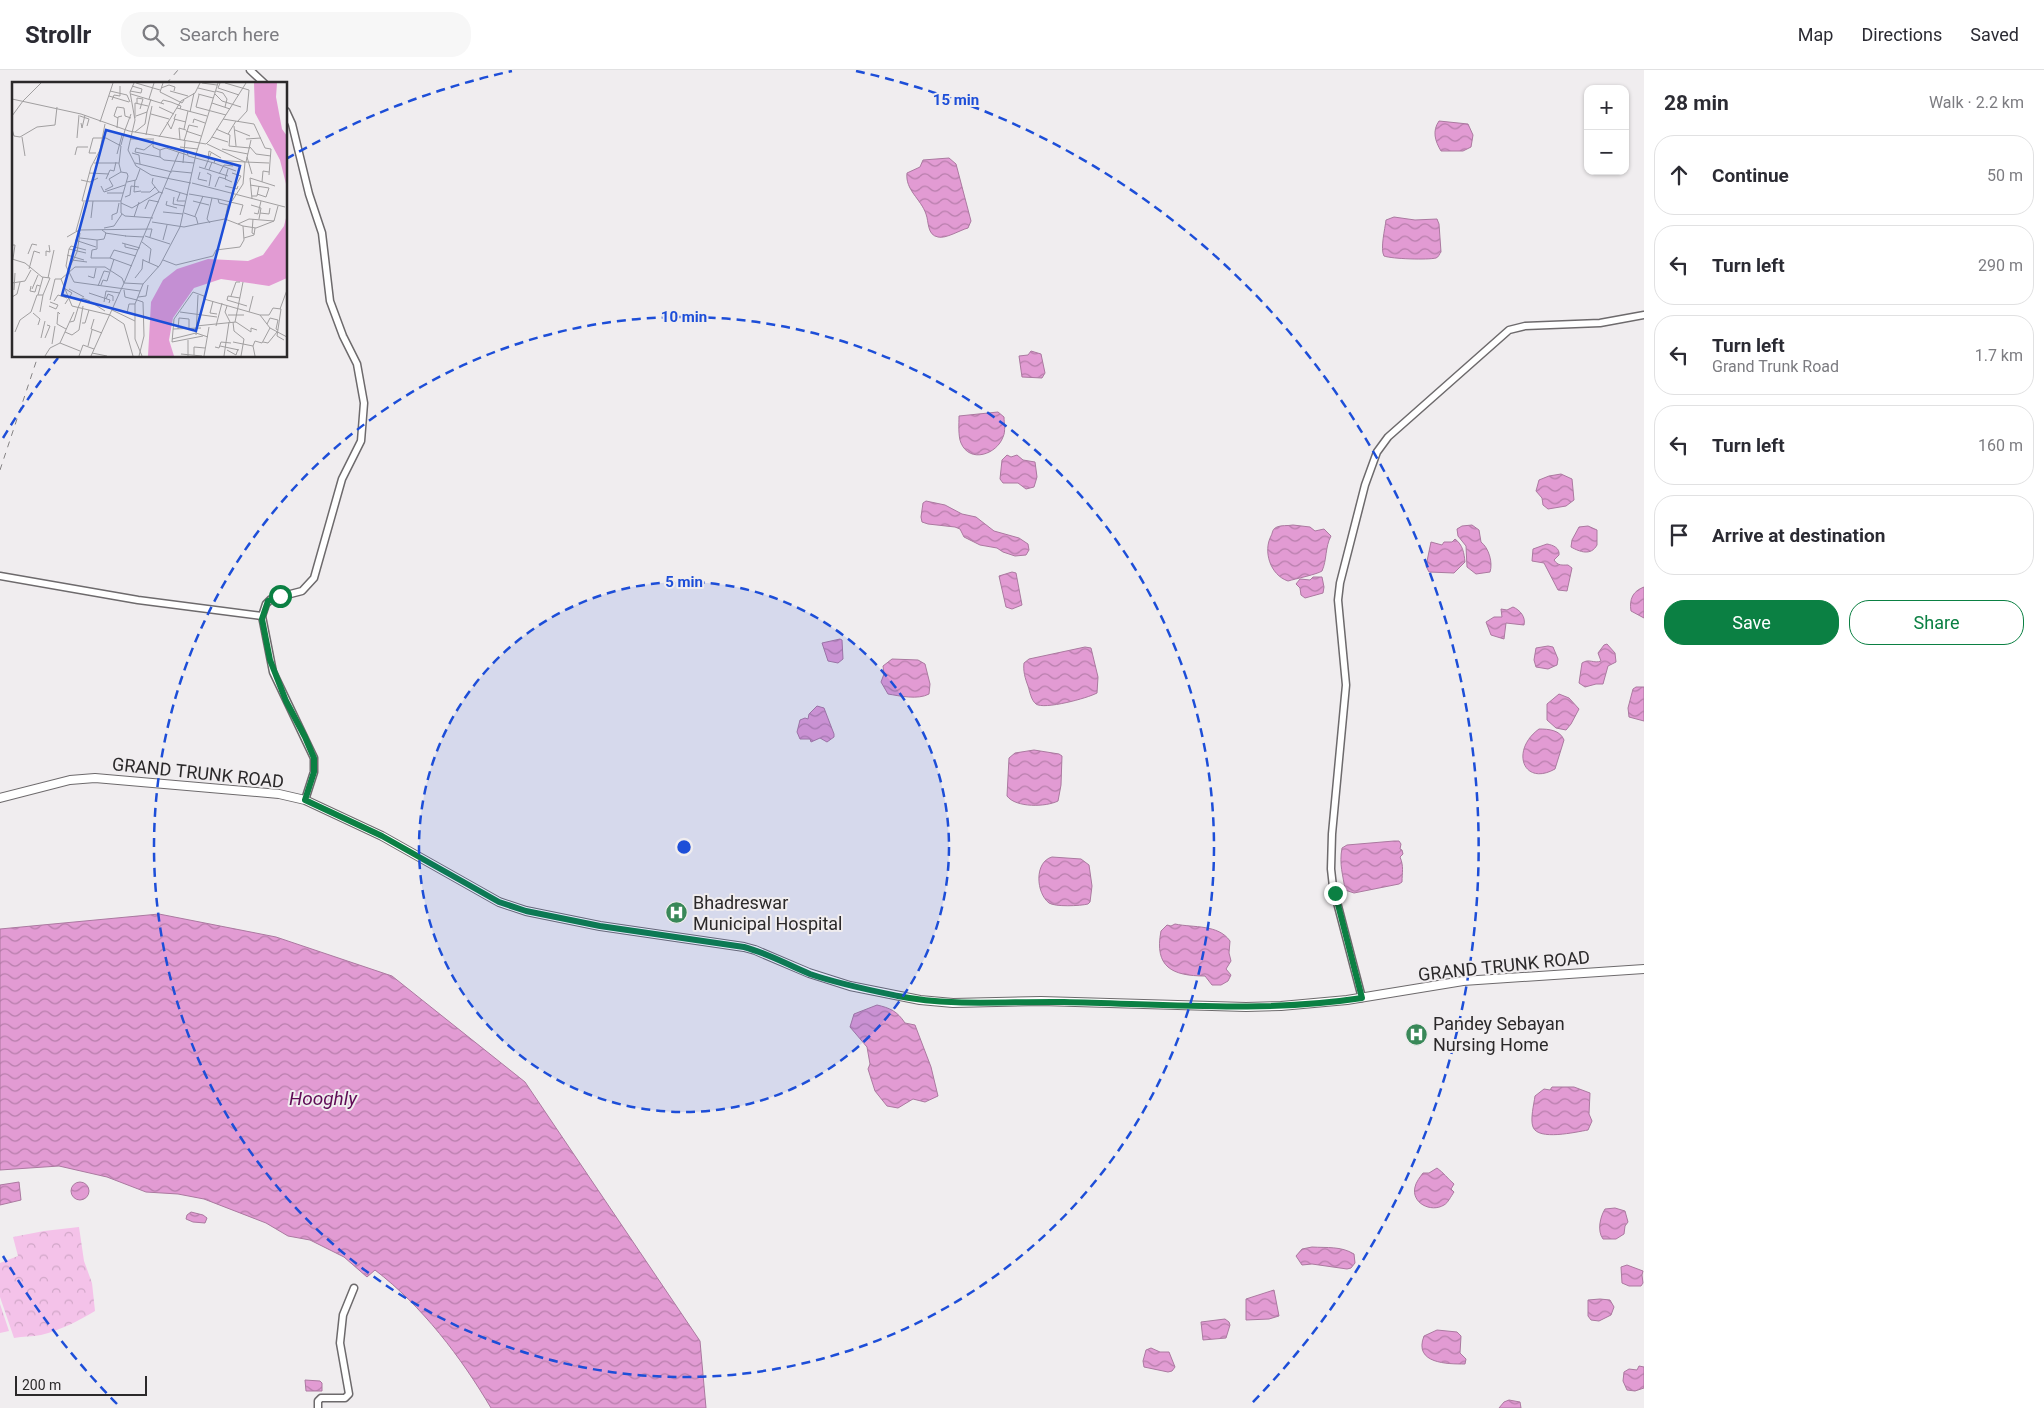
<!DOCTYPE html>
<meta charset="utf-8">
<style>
:root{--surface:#fff;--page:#f7f7f7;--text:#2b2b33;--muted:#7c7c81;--line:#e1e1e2;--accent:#0b8043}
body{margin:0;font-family:Roboto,sans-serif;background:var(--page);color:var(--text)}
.controls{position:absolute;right:15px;top:15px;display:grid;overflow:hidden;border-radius:10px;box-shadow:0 1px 4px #0004}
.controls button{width:45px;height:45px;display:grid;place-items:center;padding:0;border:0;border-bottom:1px solid var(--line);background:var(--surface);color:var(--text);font:25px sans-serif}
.scale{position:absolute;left:15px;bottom:12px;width:132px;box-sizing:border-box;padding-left:5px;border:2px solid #2b292a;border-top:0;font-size:14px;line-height:18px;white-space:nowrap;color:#2b292a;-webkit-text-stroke:4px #f0edef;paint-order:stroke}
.stop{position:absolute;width:15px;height:15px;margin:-11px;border:4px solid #0b8043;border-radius:50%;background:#fff}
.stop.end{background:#0b8043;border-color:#fff;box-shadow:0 1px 5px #0008}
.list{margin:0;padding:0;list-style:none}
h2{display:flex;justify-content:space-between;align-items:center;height:65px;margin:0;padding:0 20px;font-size:21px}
h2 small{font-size:16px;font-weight:400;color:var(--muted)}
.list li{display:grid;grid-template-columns:32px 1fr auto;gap:15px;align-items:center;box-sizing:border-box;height:80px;margin:0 10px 10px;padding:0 10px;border:1px solid var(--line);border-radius:20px}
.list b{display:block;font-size:19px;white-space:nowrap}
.list p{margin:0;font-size:16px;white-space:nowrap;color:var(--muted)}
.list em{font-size:16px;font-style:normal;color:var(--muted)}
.actions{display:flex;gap:10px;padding:15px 20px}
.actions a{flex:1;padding:11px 0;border:1px solid var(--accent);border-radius:20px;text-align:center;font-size:18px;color:var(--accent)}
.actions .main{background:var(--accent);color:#fff}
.icon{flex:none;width:28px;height:28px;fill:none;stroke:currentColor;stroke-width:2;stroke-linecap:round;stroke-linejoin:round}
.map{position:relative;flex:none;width:1644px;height:1338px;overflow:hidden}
header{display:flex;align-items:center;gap:30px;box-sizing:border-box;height:70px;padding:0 25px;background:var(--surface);border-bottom:1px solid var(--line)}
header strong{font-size:24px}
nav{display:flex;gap:28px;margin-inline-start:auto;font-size:18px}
.search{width:350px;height:45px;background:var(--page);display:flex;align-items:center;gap:12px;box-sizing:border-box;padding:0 18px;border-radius:20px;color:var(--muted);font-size:19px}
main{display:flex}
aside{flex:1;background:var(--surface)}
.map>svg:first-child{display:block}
.forest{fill:url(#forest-crowns)}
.water{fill:url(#water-waves);stroke:#ab79a0}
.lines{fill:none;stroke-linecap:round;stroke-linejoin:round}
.secondary-casing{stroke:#6d6a6c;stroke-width:9}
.primary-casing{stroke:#6d6a6c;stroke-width:10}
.secondary{stroke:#fff;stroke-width:6}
.primary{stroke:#fff;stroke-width:8}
.rail{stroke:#868485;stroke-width:1;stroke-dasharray:6 6;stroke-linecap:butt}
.route{stroke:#0b8043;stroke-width:6}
.ring{fill:none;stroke:#1d4ed8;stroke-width:2.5;stroke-dasharray:9 6}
.labels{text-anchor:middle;stroke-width:4;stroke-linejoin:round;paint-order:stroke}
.street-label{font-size:18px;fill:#2b292a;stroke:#f0edef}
.poi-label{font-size:18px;fill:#2b292a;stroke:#f0edef;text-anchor:start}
.water-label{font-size:19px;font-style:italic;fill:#600c56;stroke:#f0edef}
.inset-road{fill:none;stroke:#a19fa0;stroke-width:1}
.view{fill:#1d4ed8;fill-opacity:0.15;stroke:#1d4ed8;stroke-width:2.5}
.inset-edge{fill:none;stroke:#2b292a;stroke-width:2.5}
.centre{fill:#1d4ed8;stroke:#f0edef;stroke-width:2.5}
.ring-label{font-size:15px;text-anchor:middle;font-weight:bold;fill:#1d4ed8;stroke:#f0edef;stroke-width:4;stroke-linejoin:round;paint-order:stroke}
</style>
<header>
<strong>Strollr</strong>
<div class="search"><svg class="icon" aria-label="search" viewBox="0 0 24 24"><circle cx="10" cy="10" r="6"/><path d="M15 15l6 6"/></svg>Search here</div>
<nav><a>Map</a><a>Directions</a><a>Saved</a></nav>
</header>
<main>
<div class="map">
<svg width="1644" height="1338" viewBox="0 0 1644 1338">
<defs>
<pattern id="forest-crowns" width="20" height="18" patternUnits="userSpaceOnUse" patternTransform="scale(1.25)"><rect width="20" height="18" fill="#f4c2e9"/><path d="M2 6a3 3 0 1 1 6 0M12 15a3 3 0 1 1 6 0" fill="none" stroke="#d1a7c8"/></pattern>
<pattern id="water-waves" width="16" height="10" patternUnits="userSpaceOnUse" patternTransform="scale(1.25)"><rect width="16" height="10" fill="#e29bd3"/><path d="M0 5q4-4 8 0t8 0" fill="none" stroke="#b77eab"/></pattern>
</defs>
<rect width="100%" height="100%" fill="#f0edef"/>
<g class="forest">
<path d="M79 1157 84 1191 92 1213 95 1241C78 1251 61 1260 41 1265 32 1267 23 1266 14 1268L0 1227V1193L18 1186 13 1167 44 1161Z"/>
<path d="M0 1234 9 1261 0 1263Z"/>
</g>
<g class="water">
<path d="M1439 51 1468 54 1473 65 1471 77 1463 81H1441C1435 71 1432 61 1439 51Z"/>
<path d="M949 88 956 94 971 151 968 158C960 160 946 169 938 167 927 165 929 152 926 144 921 129 905 120 907 103L920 97 923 90Z"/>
<path d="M1394 147 1415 150 1437 149 1439 154 1441 182C1439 184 1439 187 1436 188 1428 190 1392 189 1384 186 1380 179 1385 159 1386 150Z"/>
<path d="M1031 281 1041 284 1045 303 1042 308 1022 307 1019 286 1028 285Z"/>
<path d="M998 342 1004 347C1004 353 1006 361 1003 367 997 384 970 394 961 373 958 366 959 354 959 346Z"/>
<path d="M1007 385 1011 387 1017 385 1023 390 1035 392 1037 407 1034 417 1026 419 1018 413H1003L1000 409 1002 390Z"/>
<path d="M1561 404 1572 409 1574 430 1566 436 1548 439 1543 435 1542 428 1536 421 1539 410 1549 406Z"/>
<path d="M926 431 945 435 962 444 976 447 994 461 1019 468 1028 474 1029 480 1026 485 1015 486 1003 482 997 478 980 475 964 467 960 459 955 457 928 454 922 452 921 447 923 433Z"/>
<path d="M1293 455 1310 457 1315 461 1324 459 1331 466C1325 477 1327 490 1322 501 1318 504 1295 509 1288 511 1270 505 1263 481 1271 466 1273 462 1272 459 1277 457 1281 455 1288 456 1293 455Z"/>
<path d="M1472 455 1479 460 1481 472C1489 478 1493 493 1490 502L1476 504 1467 497 1466 476 1458 466 1457 459 1462 456Z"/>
<path d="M1588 456 1597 460V475C1591 486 1580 482 1571 477L1572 470 1579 457Z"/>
<path d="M1455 469C1463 475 1464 483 1465 492L1454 503 1429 502 1426 496 1431 472 1442 475 1444 472H1452Z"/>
<path d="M1547 474C1553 475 1560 478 1559 485L1554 490C1558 496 1562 495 1568 495L1572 498 1567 521 1558 520 1544 493 1532 491 1533 479Z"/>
<path d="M1012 502 1016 503 1022 535 1012 539 1006 537 999 506Z"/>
<path d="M1313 507H1322L1324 517 1323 523 1305 528 1301 525 1300 518 1296 514 1300 509 1310 510Z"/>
<path d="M1644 517V548L1631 541C1629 529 1633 521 1644 517Z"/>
<path d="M1513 537C1520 540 1526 547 1524 555L1506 553 1504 569 1491 565 1486 552 1494 547H1502L1501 539 1507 540Z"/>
<path d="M840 569 842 570 843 589 838 593 828 591 822 573Z"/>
<path d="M1607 574 1615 583 1616 592 1608 596 1603 614H1596L1585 617 1579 613 1582 593C1589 588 1594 594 1601 591L1598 583 1604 575Z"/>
<path d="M1548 576 1553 577 1558 589 1557 595 1548 599 1536 597 1534 590 1536 578Z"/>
<path d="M1085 577 1091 578 1098 607 1097 623C1088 628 1044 640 1036 634 1031 630 1030 622 1028 616 1025 608 1023 601 1024 593L1029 589Z"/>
<path d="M892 589 918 590 925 594 930 614 929 624C918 630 900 626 888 624L881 612 884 604 883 596Z"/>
<path d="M1636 617H1644V651L1629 647 1628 638 1633 619Z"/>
<path d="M1559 624 1569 628 1579 639 1571 654 1566 660 1556 658 1547 650V634Z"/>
<path d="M817 636 824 638 834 664V667L827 672 820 668 811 672 810 669H800L797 662 800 650 805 648 808 649 809 644Z"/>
<path d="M1539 659C1549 659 1560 660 1564 670L1555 699C1523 717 1510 680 1539 659Z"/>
<path d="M1034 680 1059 684 1062 686 1061 715 1058 731C1046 737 1016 738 1007 726L1009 688 1015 683Z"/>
<path d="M1394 771H1399L1401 774 1400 779 1402 780 1403 784 1400 787C1404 796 1402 803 1402 812L1399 814 1354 823 1345 820C1343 804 1339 795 1342 778L1347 775Z"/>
<path d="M1052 787 1081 789 1089 795 1092 816 1090 832 1088 834C1080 836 1055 837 1049 833 1036 823 1034 792 1052 787Z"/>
<path d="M159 844 276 867 392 906 525 1012 700 1271 706 1338H491C461 1287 422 1236 375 1200L367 1207 344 1187 310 1170 288 1166 266 1153 204 1129 178 1124 146 1122 107 1107 59 1096 0 1100V859Z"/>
<path d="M1175 854C1194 858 1218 854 1230 871L1229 883 1231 891 1226 899 1231 905 1228 911 1221 915H1212L1205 906C1172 906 1154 897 1161 861L1167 855 1171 856Z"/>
<path d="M877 935C890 938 897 941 905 953L915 955 931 997 938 1026 925 1032 913 1029 898 1038 887 1036 875 1021 868 999 870 994 867 977 850 957 854 944Z"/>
<path d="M1552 1017H1574L1590 1023 1589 1044 1592 1051 1588 1060C1576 1062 1538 1071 1533 1057 1530 1049 1534 1034 1535 1026L1544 1019 1550 1020Z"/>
<path d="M1437 1098C1444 1103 1447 1108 1454 1114L1451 1119 1454 1122C1451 1126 1448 1133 1444 1135 1431 1143 1411 1133 1415 1117 1416 1112 1420 1107 1423 1103H1429Z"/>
<circle cx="80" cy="1121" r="9"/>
<path d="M19 1112 21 1130 0 1135V1115Z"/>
<path d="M1615 1138 1625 1141 1628 1152 1625 1156 1624 1164 1616 1169H1603C1597 1161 1600 1147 1605 1139Z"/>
<path d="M191 1142 203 1145 207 1148 205 1153 193 1152 186 1149 187 1145Z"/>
<path d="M1312 1177C1327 1178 1341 1176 1354 1184L1355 1193 1351 1198 1347 1199 1312 1194 1302 1195 1296 1186 1302 1179Z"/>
<path d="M1627 1195 1643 1201 1642 1205 1643 1213 1641 1216H1629L1622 1213 1621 1197Z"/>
<path d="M1274 1220 1279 1246 1269 1249 1246 1250V1229Z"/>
<path d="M1600 1229 1610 1230 1614 1237 1611 1245 1599 1251 1591 1250 1588 1246V1230Z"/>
<path d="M1225 1249 1229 1252 1230 1255 1226 1268 1203 1270 1201 1252Z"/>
<path d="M1437 1260 1457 1262 1461 1266 1460 1283 1466 1289 1465 1294C1448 1294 1413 1294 1424 1266Z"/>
<path d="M1151 1278 1160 1282H1169L1175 1297 1172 1301 1168 1302 1144 1297 1143 1291 1146 1280Z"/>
<path d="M1639 1296 1644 1297V1318L1635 1321 1627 1320 1623 1311 1624 1302 1629 1299 1637 1300Z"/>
<path d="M305 1310 320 1311 322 1313V1321H306Z"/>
<path d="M1509 1330 1520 1332 1521 1338H1499L1504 1332Z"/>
</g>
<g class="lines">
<defs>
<g id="secondary">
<path d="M250 0 265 14"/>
<path d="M286 41 292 54 309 124 322 163 330 231 343 266 357 294 364 333 361 371 342 409 314 508 302 521 271 529 266 534 262 546 273 602 314 688V702L305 730"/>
<path d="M0 506 138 530 262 546"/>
<path d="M1362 928 1333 817 1331 799 1332 764 1346 615 1338 530 1340 513 1365 415 1377 382 1388 367 1509 260 1525 256 1600 253 1644 245"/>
<path d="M318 1338V1331L321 1328H345L349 1324 340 1273 343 1245 354 1218"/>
</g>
<path id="primary" d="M0 728 70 710 95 708 279 724 305 730 382 766 499 832 526 841 600 856 744 877 755 880 809 903 850 916 920 930 953 933 1041 931 1246 937 1281 936 1347 930 1463 911 1644 899"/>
</defs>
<use href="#secondary" class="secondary-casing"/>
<use href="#primary" class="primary-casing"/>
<use href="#secondary" class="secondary"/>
<use href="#primary" class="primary"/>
<g class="rail">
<path d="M166 14 178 0"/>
<path d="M0 400 38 286"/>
</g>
</g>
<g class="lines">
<path class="route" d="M280 526 268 531 262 549 270 590 286 631 305 667 314 688V702L305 730 382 766 499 832 526 841 600 856 744 877C767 883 788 895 810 904 839 914 869 920 898 926 953 937 1008 931 1064 932 1163 934 1264 943 1362 928L1335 823"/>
</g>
<circle cx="684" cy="777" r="265" fill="#1d4ed8" fill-opacity=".12"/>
<g class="ring">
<circle cx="684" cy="777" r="265"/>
<circle cx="684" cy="777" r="530"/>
<path d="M117 1334A795 795 0 0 1 3 1186M3 368A795 795 0 0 1 58 288M286 89A795 795 0 0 1 512 1M856 1A795 795 0 0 1 1251 1334"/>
</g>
<defs>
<symbol id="hospital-disc" viewBox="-11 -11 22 22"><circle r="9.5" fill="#398858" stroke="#f0edef"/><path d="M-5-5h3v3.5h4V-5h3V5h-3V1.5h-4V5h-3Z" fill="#fff"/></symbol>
</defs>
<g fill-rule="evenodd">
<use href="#hospital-disc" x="664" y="830" width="25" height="25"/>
<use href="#hospital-disc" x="1404" y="952" width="25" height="25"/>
</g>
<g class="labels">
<g class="street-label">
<text transform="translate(198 703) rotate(6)" y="6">GRAND TRUNK ROAD</text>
<text transform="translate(1504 896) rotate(-6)" y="6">GRAND TRUNK ROAD</text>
</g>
<g class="poi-label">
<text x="693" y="839">Bhadreswar<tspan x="693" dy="21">Municipal Hospital</tspan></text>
<text x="1433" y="960">Pandey Sebayan<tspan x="1433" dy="21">Nursing Home</tspan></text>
</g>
<g class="water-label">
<text x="323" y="1035">Hooghly</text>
</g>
</g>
<g transform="translate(12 12)">
<rect width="275" height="275" fill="#f0edef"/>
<path d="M242 1H265L264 15 270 47 275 54V106L268 78 243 31ZM275 132V196L257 204 209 197 182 206 161 236 157 258 162 274H136L139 220 151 198 165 187 196 177 236 179 251 173 272 144Z" fill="#e29bd3"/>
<path class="inset-road" d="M122 1 118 10 123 38 116 68 124 84 139 93 179 101M124 1 148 8M151 1 148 10 170 21 172 18M190 1 205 3M208 1 206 6 227 13M213 1 237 8 235 29 225 40M149 6 157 3 163 5 162 9M186 6 203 10M98 9 115 13 118 20M118 9 129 11 130 7 120 4M158 9 176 14M204 9 211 11 215 17 213 25M119 12 152 22M186 12 201 16M203 12 210 19 229 25M187 13 184 25 214 33M97 14 117 20M0 17 69 32 117 49 188 61M137 17 142 1M100 18 102 13 108 14V4M11 19 29 1M125 21V16L131 17 128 27M149 21 151 18 159 20 169 24 168 27M200 21 218 27M147 25 162 32M165 26 195 34M178 30 182 11M139 32 157 37M164 32 162 37 174 40M0 34 11 19M68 34 77 37 75 44M124 34 135 30 139 17M106 36 102 34 105 25 112 26 113 34 119 36M123 36V21L136 24M211 37 242 42 253 66 259 67 257 93M88 40 101 1M155 40 159 47 163 37M69 41 70 46 73 33M181 41 182 37 193 41M93 42 88 68 79 85 70 119H109V131L113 134 141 136M222 44 224 64M105 46 106 35 110 34M0 47 2 54 8 55 25 45 43 43 45 25M172 47 176 29M204 47 218 53 217 64M113 48 119 32M223 48 238 54M174 49 189 54M123 50 133 42 135 30M216 52 224 39M134 53 140 24M10 55 13 74M147 55 169 19 183 11 188 1M200 55 216 60M65 56 67 33M118 57H142M234 57 249 56M141 58V65L148 68V75L152 78 182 81M168 58 167 46 174 48M172 59 177 43 186 45M188 61 194 62 198 58 234 1M195 62 233 80 257 81M109 63 113 48M217 64 238 66M168 65 186 67M238 65 244 72 259 74M210 67 236 72M148 68 154 66 175 73M175 69 176 74 202 81 203 78 233 80M123 70 148 75M123 70 124 66 132 68 140 62M84 71H77L81 56H94L109 64 107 82 109 90 115 91 116 94 109 119M120 71 127 73 128 82M105 72 110 53M63 73 65 65H76M235 75 240 92M196 77 197 69 209 76M234 80 239 58M82 81H107M123 81 160 90M171 81 173 59M202 81 224 89M187 85 197 88 200 80M193 86 199 71M216 87 213 97 220 100M197 88 216 94M160 89 180 91M188 90 186 97 195 99M77 91 97 92M195 91 199 93 197 104M220 91 229 94 220 111M207 92 212 83 221 84M141 96 140 101 147 110M94 97 98 88 102 89 104 80M69 98 78 100 86 96M123 98 122 110 129 109M115 100 124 98 128 87M250 100 251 89 257 90M180 101 273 125M238 103 257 106 254 115 245 112M89 104 92 110 113 103M213 104 225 107 226 104M203 105 207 95 214 97M153 106 176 113M93 108 101 104 97 97 109 90M129 110H138L143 105M95 111H111M168 111 165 119H173M240 114H245L247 104M113 115 118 113 119 104 127 105M162 115 161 122 173 124M206 117 231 123 228 133M240 117 238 96 263 104M155 119 154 123 165 126M181 119 197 123M220 119 231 102 233 80M109 121 120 126 147 110 151 111M239 123 249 126 247 137M133 127 137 118 147 120M151 130 171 132M172 131 184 135 186 142 213 137 216 123 207 121 206 117 177 112M242 131 246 132 249 119M248 131 257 132 258 126M183 134 191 114M122 135 127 120M79 136 81 119M241 137 240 151 242 152M100 138V133L105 131 107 121M262 139 266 124M140 140 172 145 186 142M198 141 195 137 200 116M226 142 237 137 262 139 244 146 231 144M92 146 102 144 110 132M93 151 114 154M113 154 132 155M133 154 158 162M55 155 67 148 140 147 138 155M68 156 85 158V167L80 168 79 176H98L120 184M232 156 242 153 243 146M63 158 84 165M85 158 92 157 94 151 90 148M151 158 155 143M130 160 139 167 137 181M110 161 128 166M113 162V165L126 168M0 163H3L1 177M57 167 59 164 74 168M74 171 57 167 54 184 62 200 128 209M16 172 20 162 25 163M55 173 72 178M34 174V169L38 170 37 163M98 176 102 168 124 174M0 177 13 181 30 195 38 196M60 178 75 180M131 178 147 185M151 178 164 183 201 174 204 168 228 165 232 158 231 144 213 137M17 187 22 169 28 171M57 187 65 170 68 151 64 149 72 120M76 194 82 196 84 186M36 196 42 168M123 196 130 187 131 177M43 197H49L63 185H93L110 196 112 201 79 274M49 197 60 224 98 233M0 201 13 199 19 188M112 201 167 70M112 201 131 202M89 203 91 198 95 199 102 177M19 204 18 209 23 210 25 203 28 204M86 204 92 189 97 190M52 206 60 211 53 222M20 207 26 193M57 207 72 215M2 208 3 191M112 208 113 215 125 218M77 211 98 218 97 221M26 213 31 195M219 214 224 200H228M0 215 5 212 8 200M126 215 134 214 136 203M94 217 96 212 101 214V219M38 218 43 197M125 218 131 220 132 254 127 274M215 218 235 224M215 218 216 214 228 216M42 219 46 213 55 216M201 219 198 231 205 232M79 220 93 229M92 220 94 209 108 211M37 224 44 227 46 223 38 220M215 224 213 230 218 240M66 226 70 216 78 219M268 227 275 208M100 228 123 239M28 230 31 213M168 230 205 235M237 230 241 214M21 231 28 237 26 243M115 231 117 222H123M48 232 46 230 45 242 54 247M98 233 112 242 121 274M216 233H232M248 233H257L261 226 269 227 265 254 272 258M82 237 79 247 90 251M58 240 62 239 66 226M221 240 222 249 232 257 229 274M223 240 231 200M70 241H73L77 228M255 242 258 236 266 238 264 247 266 248M184 244 224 240 239 250V246L245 248M204 244 210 221M161 247 189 246M166 247 167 236 177 237V246M3 250 8 238 19 230 25 213H31L38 196M53 250 60 253 67 248 71 224M184 253 186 213M191 254 160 260 162 237 181 210 192 214V217L248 233 258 246 275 255M29 256 33 239M33 256 38 244 35 243M160 257 184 251 196 255M221 260 241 264 243 274M251 260 256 261 265 250M48 261 68 269M40 262 43 244M76 264 80 248M208 264 227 268M241 264 243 259 250 261 258 246M203 265 207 266 209 260 219 261M215 268 224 273 226 267M80 271 95 274M169 272 190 274M182 273V265L193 266M33 274 38 266 48 261 62 230M67 274 71 263 82 267M130 274 123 257V222L131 202 148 183 168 145 184 72 206 1M176 274V258M192 274 197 245M212 274 217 240"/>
<path class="view" d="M94 48 228 84 184 249 50 213Z"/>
<rect width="275" height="275" class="inset-edge"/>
</g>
<circle cx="684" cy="777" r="8" class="centre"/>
<g class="ring-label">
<text x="956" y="35">15 min</text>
<text x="684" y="252">10 min</text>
<text x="684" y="517">5 min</text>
</g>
</svg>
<div class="controls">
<button>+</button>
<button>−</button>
</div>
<div class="scale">200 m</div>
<div class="stop" style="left:280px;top:526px"></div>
<div class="stop end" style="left:1335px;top:823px"></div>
</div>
<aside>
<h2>28 min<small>Walk · 2.2 km</small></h2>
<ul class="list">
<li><svg class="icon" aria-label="ahead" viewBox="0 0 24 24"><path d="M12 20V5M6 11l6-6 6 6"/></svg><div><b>Continue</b></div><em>50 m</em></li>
<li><svg class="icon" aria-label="left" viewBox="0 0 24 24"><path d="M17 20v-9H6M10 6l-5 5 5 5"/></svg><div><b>Turn left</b></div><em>290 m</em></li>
<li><svg class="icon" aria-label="left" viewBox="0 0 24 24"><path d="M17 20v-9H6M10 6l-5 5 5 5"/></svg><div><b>Turn left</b><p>Grand Trunk Road</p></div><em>1.7 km</em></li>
<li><svg class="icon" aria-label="left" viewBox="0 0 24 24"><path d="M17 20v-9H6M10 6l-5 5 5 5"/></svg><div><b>Turn left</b></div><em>160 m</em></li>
<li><svg class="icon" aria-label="arrive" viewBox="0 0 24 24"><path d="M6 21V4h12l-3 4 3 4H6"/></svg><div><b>Arrive at destination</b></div></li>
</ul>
<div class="actions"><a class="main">Save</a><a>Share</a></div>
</aside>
</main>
